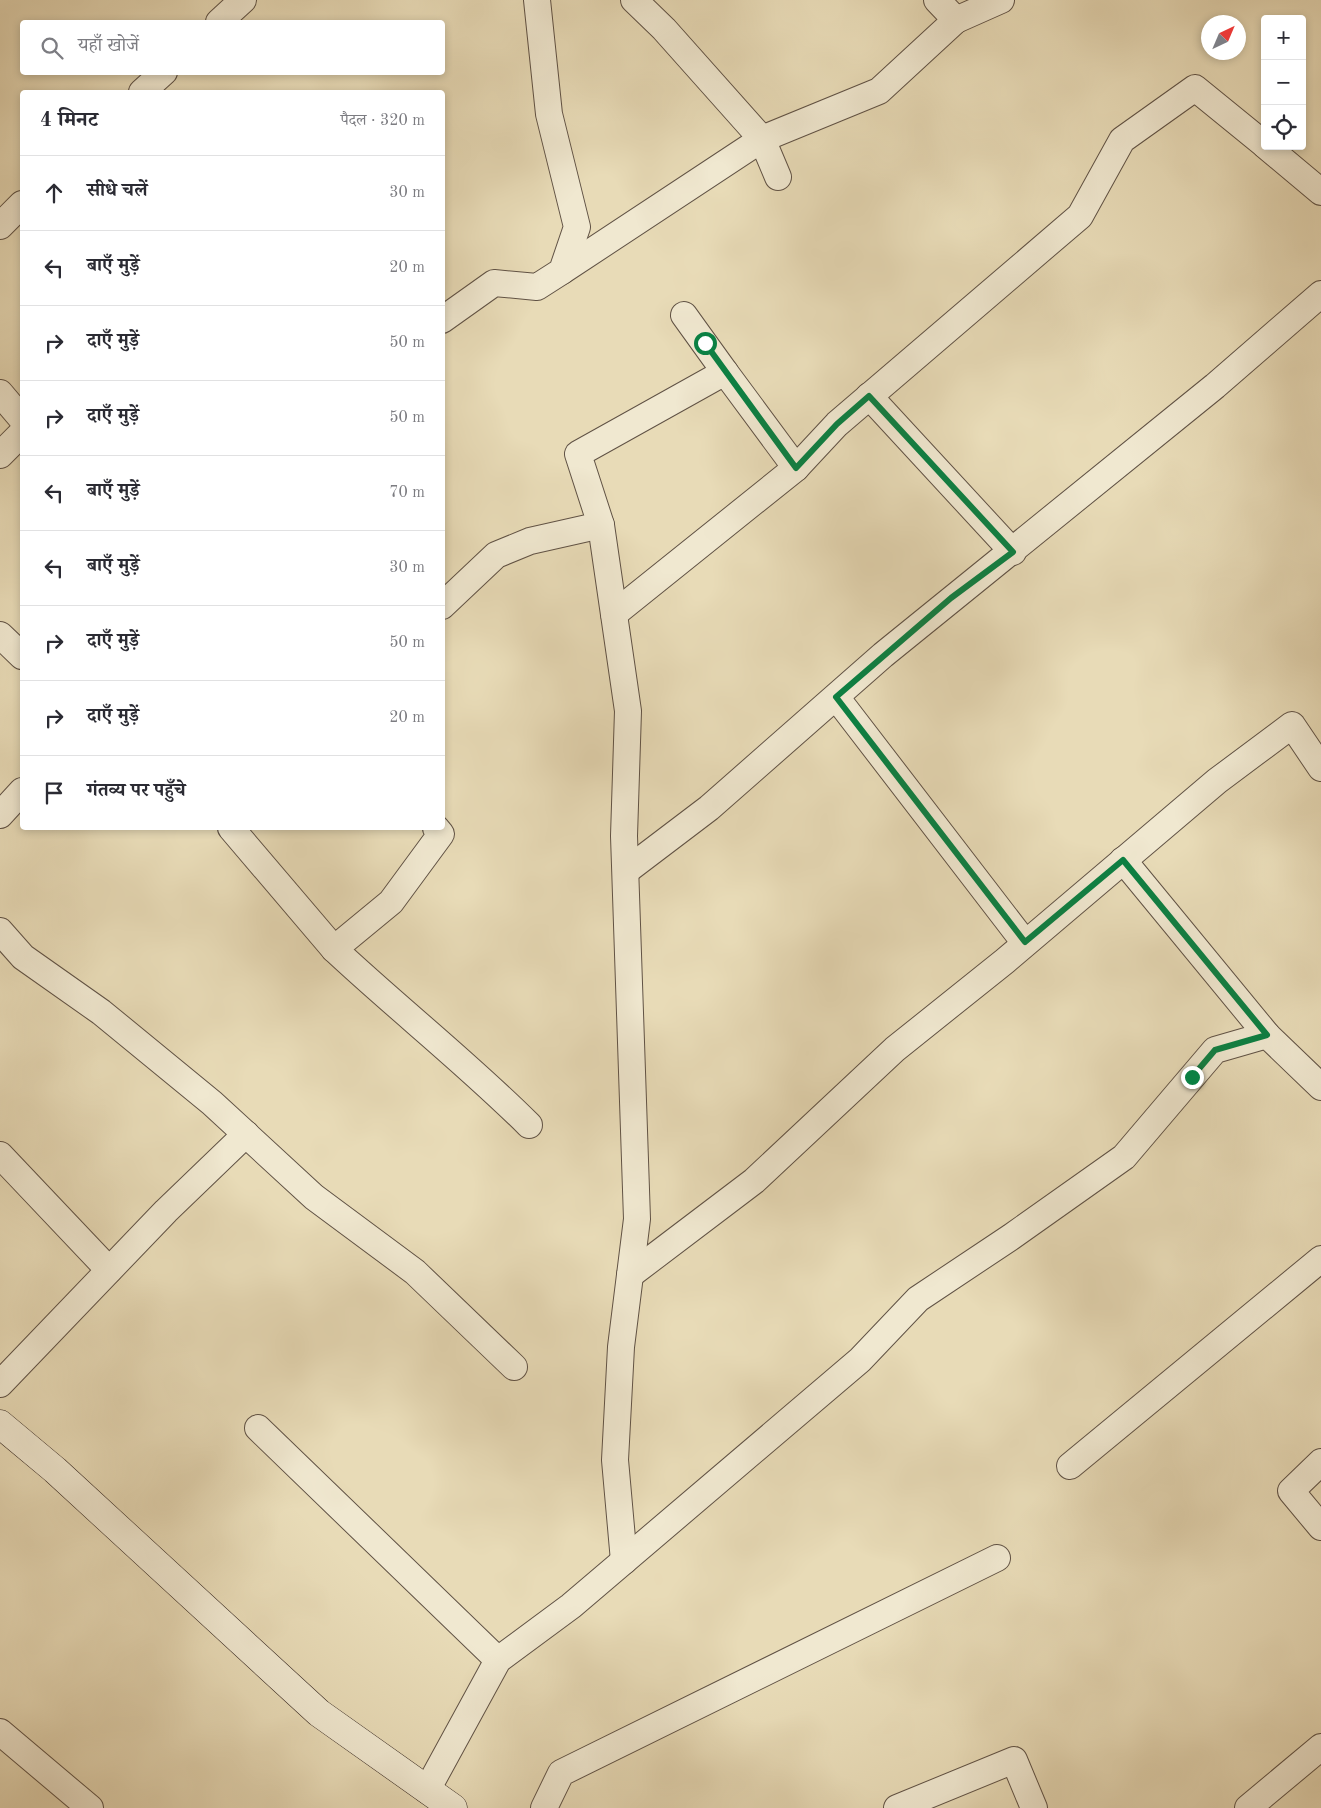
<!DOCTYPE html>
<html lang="hi">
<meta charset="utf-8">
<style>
:root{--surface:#fff;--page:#f2f2f3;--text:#2b2b33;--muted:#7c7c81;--line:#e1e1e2}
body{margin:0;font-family:"Old Standard TT","Noto Serif Devanagari",serif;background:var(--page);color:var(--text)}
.controls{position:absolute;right:15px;top:15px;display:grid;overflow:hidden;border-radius:5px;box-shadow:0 2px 8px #0003}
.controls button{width:45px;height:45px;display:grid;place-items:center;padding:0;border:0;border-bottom:1px solid var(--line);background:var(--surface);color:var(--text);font:25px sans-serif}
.compass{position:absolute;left:1201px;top:15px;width:45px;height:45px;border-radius:50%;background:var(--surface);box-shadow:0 2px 8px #0003;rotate:44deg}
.stop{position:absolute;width:15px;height:15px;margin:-11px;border:4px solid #0b8043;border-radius:50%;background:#fff}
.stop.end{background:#0b8043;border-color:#fff;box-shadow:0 1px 5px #0008}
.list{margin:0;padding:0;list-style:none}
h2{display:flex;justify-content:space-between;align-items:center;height:65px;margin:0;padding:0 20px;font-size:21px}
h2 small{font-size:16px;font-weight:400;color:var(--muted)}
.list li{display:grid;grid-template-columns:32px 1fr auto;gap:15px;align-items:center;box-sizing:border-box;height:75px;padding:0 20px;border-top:1px solid var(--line)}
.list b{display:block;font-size:19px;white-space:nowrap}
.list em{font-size:16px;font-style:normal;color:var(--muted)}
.icon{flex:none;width:28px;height:28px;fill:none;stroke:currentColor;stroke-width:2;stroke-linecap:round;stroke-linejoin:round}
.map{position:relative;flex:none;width:1321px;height:1808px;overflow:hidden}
.search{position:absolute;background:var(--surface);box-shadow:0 2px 8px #0003;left:20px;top:20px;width:425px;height:55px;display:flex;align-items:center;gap:12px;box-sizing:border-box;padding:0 18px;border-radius:5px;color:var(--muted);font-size:19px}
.panel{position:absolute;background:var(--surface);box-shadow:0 2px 8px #0003;left:20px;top:90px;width:425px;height:740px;border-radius:5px}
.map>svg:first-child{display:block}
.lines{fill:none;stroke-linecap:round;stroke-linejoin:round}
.street-casing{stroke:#605245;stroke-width:28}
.secondary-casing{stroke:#33251f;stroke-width:29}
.street{stroke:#f0e8d0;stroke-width:26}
.secondary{stroke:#f0e8d0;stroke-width:28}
.route{stroke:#0b8043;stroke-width:6}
</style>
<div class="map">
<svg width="1321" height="1808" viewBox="0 0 1321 1808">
<rect width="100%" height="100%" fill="#e8dbb7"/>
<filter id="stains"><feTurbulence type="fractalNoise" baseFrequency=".004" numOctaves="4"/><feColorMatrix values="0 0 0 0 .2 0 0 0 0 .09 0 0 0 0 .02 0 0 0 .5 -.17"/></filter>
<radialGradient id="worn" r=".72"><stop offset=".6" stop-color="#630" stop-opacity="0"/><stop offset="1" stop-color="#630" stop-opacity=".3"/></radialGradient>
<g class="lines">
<defs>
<g id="street">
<path d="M634 0 664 29 762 139 778 177"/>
<path d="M937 0 956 20 1001 0"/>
<path d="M219 22 243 0"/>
<path d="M142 92 164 72"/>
<path d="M1266 146 1321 192"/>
<path d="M0 226 22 204"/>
<path d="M562 271 762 139 879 91 956 20"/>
<path d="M684 315 725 372"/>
<path d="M442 320 494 283 537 287 562 271 577 227 549 114 537 0"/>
<path d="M0 393 22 419"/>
<path d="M869 396 1013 552"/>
<path d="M0 455 22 433"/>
<path d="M442 606 496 555 530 541 601 525"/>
<path d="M614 614 796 468"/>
<path d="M0 635 22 656"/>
<path d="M836 697 1025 943"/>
<path d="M0 815 22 791"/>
<path d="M231 828 334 949"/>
<path d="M436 828 441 834 391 902 334 949C398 1009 467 1063 529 1125"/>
<path d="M1123 860 1267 1035"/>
<path d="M626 871 709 808 883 655 1215 386 1321 294"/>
<path d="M0 931 23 957 101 1012 212 1103 314 1197 415 1272 514 1367"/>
<path d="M0 1155 109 1270"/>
<path d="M630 1275 754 1181 895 1049 1005 961 1217 781 1292 725 1321 768"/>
<path d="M0 1384 166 1211 246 1134"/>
<path d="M258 1428 498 1660"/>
<path d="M1321 1462 1291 1491 1321 1527"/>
<path d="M1070 1466 1321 1259"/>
<path d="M624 1561 615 1460 621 1347 637 1219 624 836 628 711 601 525 578 454 725 372 796 468 837 424 1080 216 1122 140 1195 88 1265 145"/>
<path d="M0 1732 90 1808"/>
<path d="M427 1790 498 1660 571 1606 860 1360 918 1299 1011 1237 1124 1157 1215 1050 1267 1035 1321 1087"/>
<path d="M544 1808 561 1773 997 1558"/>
<path d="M897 1808 1014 1760 1034 1808"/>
<path d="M1248 1808 1321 1747"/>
</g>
<path id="secondary" d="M0 1424 55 1470 319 1713 453 1808"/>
</defs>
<use href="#street" class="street-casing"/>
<use href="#secondary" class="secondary-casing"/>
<use href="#street" class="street"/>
<use href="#secondary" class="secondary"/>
</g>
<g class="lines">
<path class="route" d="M705 343 796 468 837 424 869 396 1013 552 951 598 836 697 1025 942 1123 860 1267 1035 1215 1050 1192 1077"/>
</g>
<rect width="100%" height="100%" filter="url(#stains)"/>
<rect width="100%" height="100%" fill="url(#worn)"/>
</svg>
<div class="controls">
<button>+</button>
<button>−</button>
<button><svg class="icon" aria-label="locate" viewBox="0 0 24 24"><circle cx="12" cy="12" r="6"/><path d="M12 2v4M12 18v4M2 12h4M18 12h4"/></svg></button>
</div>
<svg class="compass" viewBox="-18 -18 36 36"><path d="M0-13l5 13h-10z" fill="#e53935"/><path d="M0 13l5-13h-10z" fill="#7c7c81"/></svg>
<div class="stop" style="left:705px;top:343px"></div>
<div class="stop end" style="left:1192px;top:1077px"></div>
<div class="search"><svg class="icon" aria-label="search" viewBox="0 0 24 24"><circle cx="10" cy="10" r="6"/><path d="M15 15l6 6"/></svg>यहाँ खोजें</div>
<section class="panel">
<h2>4 मिनट<small>पैदल · 320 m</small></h2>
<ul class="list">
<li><svg class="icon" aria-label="ahead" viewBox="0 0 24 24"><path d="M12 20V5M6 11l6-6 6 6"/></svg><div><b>सीधे चलें</b></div><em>30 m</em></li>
<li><svg class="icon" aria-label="left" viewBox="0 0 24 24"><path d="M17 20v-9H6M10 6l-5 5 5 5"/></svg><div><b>बाएँ मुड़ें</b></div><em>20 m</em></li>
<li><svg class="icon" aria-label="right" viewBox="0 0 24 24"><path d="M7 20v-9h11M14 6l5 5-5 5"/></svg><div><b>दाएँ मुड़ें</b></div><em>50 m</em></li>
<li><svg class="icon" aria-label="right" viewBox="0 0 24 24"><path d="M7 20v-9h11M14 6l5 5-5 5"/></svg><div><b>दाएँ मुड़ें</b></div><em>50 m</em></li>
<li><svg class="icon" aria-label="left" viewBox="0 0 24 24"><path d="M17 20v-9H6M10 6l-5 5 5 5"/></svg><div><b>बाएँ मुड़ें</b></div><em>70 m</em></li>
<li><svg class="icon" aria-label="left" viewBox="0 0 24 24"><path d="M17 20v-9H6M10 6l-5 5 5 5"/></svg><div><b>बाएँ मुड़ें</b></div><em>30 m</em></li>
<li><svg class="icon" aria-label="right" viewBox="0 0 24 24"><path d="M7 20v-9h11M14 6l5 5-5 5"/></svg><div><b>दाएँ मुड़ें</b></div><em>50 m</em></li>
<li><svg class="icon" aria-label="right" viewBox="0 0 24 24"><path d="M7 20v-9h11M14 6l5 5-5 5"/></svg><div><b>दाएँ मुड़ें</b></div><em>20 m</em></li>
<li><svg class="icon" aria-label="arrive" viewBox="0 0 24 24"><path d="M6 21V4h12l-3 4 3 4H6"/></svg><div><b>गंतव्य पर पहुँचे</b></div></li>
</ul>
</section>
</div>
